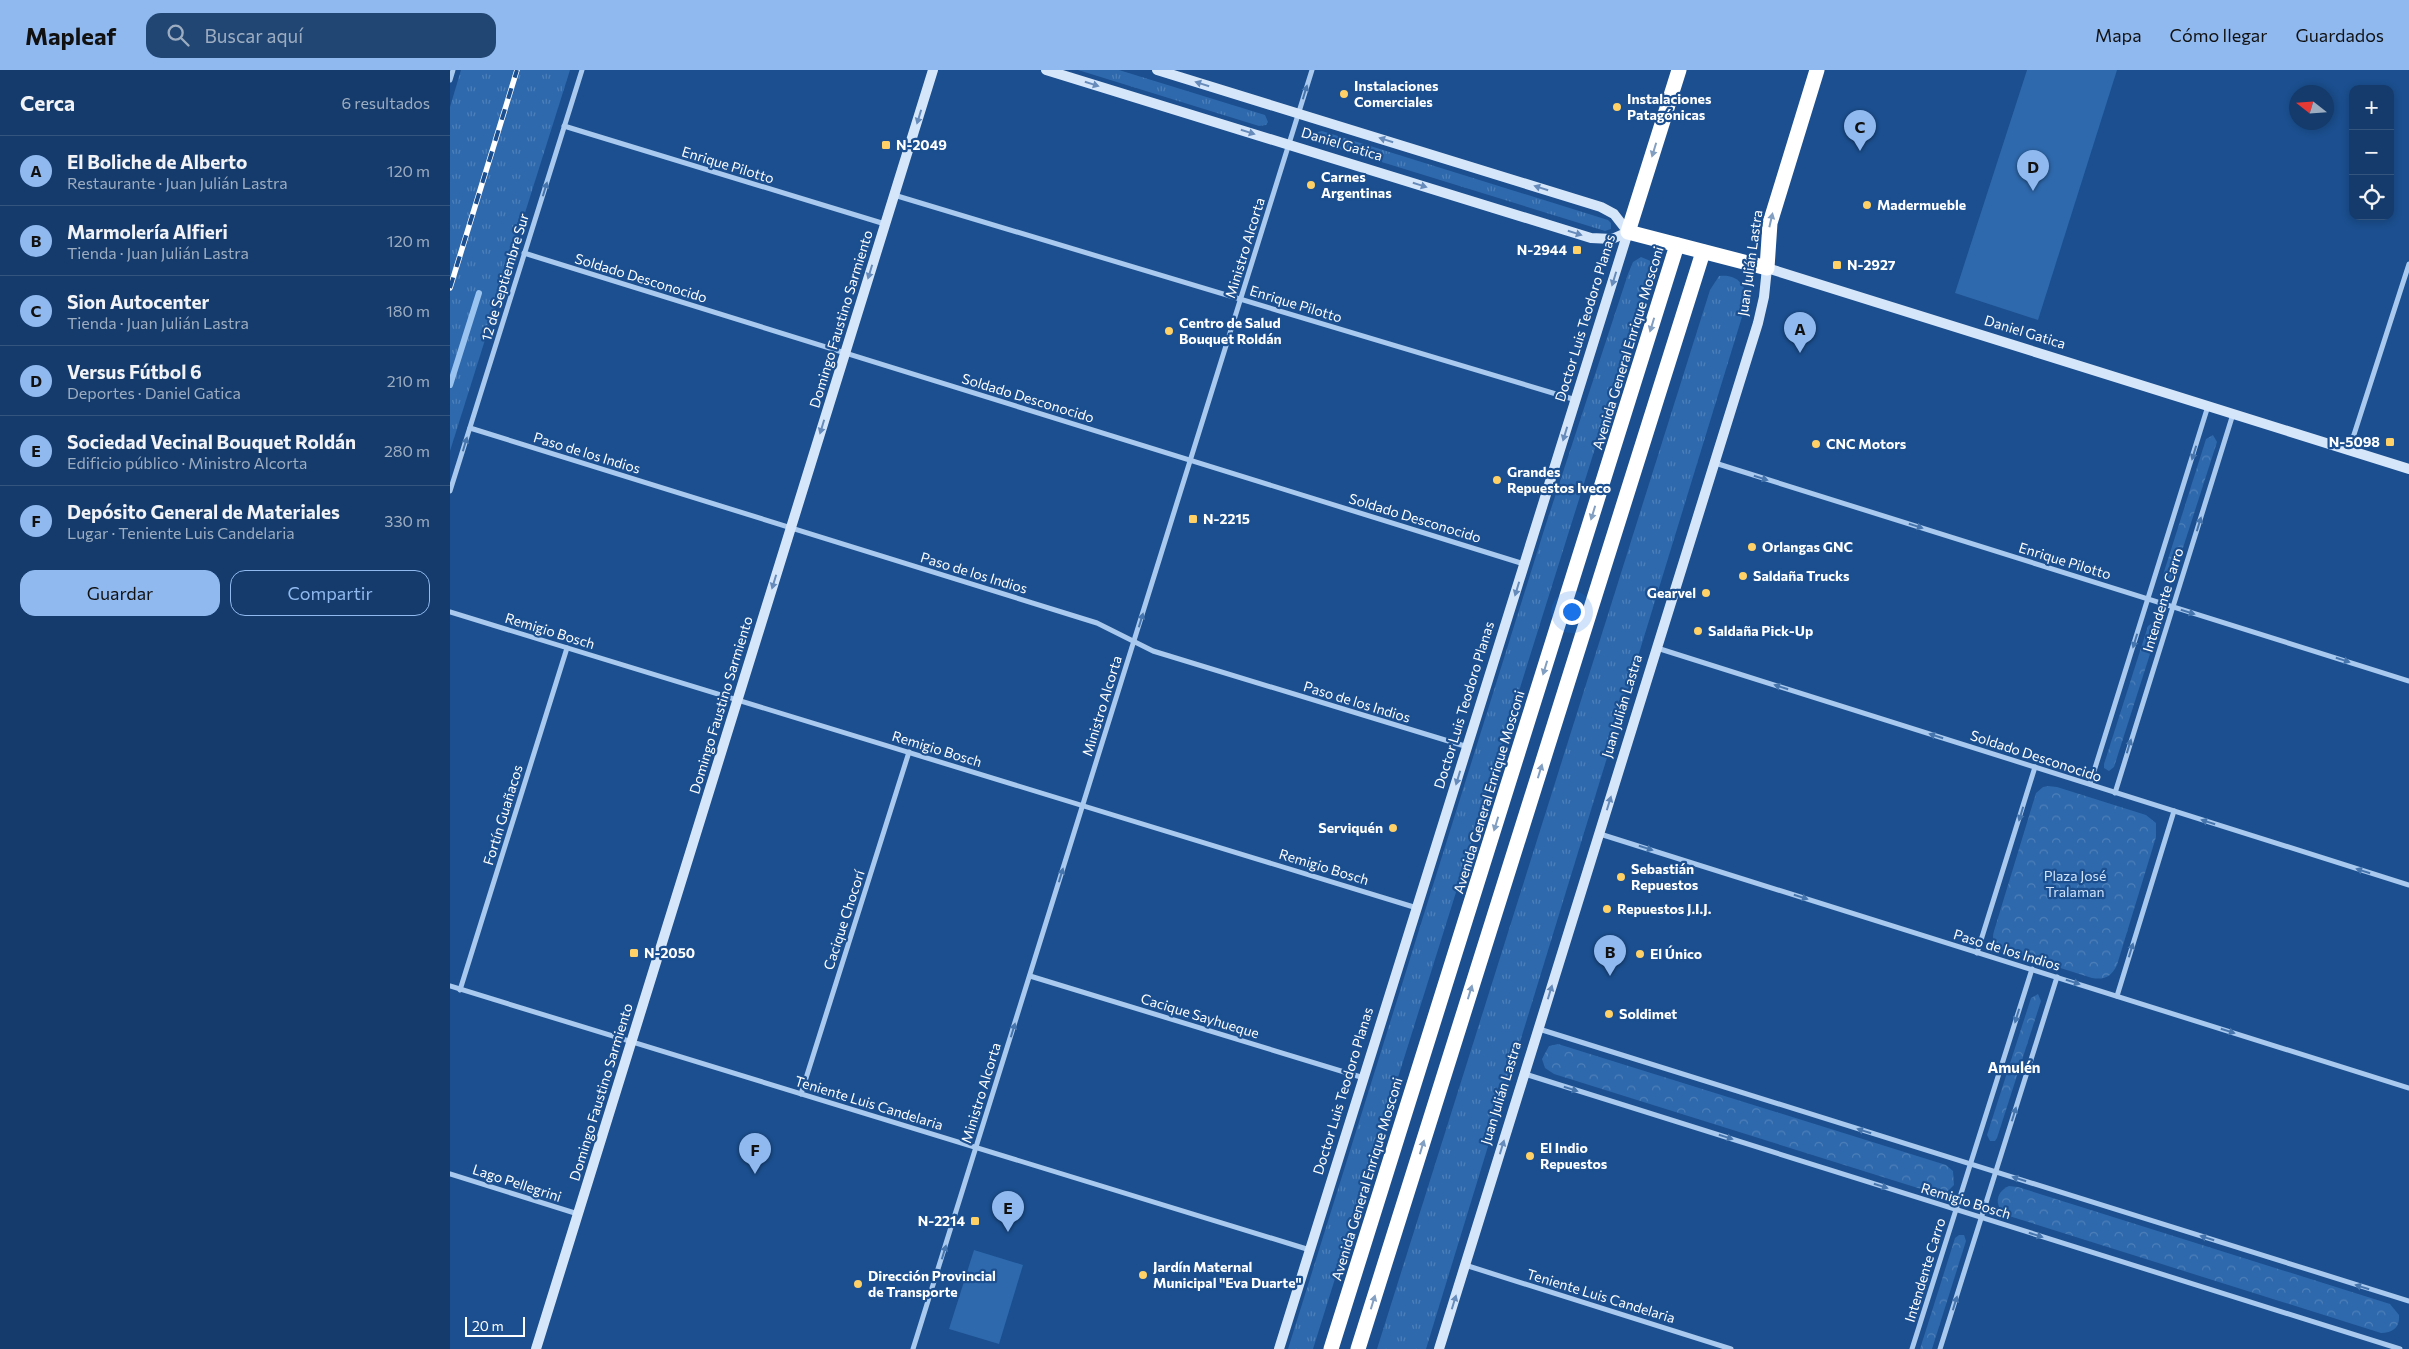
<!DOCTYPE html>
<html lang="es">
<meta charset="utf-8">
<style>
:root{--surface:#143b6b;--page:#214673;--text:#f1f3f6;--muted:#9dadc1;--line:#33557e;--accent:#90b9f0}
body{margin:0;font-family:Commissioner,sans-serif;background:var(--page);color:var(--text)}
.controls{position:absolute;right:15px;top:15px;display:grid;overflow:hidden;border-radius:10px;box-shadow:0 2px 8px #0003}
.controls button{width:45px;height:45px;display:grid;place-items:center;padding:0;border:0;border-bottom:1px solid var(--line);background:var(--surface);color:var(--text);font:25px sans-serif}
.compass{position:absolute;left:1839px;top:15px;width:45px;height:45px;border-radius:50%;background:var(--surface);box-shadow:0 2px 8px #0003;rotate:287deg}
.scale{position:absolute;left:15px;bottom:12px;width:60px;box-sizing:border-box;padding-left:5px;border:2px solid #fff;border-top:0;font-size:14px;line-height:18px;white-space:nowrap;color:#fff;-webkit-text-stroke:4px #1b4f8f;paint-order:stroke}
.you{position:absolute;left:1121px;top:541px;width:18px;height:18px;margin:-12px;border:4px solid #fff;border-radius:50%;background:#1a73e8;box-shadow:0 0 0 8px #1a73e833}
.badge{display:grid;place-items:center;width:32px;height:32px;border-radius:50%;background:var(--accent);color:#111;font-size:16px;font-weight:700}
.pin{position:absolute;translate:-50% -41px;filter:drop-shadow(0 1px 2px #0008)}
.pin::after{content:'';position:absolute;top:26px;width:18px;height:15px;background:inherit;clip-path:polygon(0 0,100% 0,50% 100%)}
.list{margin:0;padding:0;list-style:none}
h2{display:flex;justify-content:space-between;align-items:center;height:65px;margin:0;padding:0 20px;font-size:21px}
h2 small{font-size:16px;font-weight:400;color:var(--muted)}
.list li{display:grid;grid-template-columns:32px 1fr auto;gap:15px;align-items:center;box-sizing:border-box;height:70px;padding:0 20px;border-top:1px solid var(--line)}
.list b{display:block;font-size:19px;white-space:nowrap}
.list p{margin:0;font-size:16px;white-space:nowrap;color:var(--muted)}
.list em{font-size:16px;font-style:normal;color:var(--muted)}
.actions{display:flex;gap:10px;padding:15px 20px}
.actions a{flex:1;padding:11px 0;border:1px solid var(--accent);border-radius:15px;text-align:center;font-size:18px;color:var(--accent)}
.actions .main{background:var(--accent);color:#111}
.icon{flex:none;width:28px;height:28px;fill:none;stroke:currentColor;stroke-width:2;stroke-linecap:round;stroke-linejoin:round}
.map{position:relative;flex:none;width:1959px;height:1279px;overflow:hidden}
header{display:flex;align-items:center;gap:30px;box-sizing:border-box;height:70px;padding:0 25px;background:var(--accent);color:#111}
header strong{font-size:24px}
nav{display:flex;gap:28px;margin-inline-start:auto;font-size:18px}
.search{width:350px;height:45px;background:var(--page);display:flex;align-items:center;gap:12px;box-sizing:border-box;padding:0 18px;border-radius:15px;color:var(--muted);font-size:19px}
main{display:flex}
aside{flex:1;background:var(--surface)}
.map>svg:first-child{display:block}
.grass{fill:url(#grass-tufts)}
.park{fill:url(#park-crowns)}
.garden{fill:#2e69ad}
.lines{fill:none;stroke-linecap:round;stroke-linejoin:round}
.stream{stroke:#9cc4f0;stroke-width:6}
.street{stroke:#a9c9ee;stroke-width:5}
.secondary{stroke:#d6e6fa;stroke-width:10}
.highway{stroke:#fff;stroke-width:15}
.rail-casing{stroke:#fff;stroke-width:5.5}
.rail{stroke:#1b4f8f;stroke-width:4;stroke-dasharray:11;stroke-linecap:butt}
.oneway{fill:#668bba}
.oneway2{fill:#4674ac}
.oneway3{fill:#829ec1}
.poi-dot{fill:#ffd166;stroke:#1b4f8f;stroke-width:2}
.labels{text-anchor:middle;stroke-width:4.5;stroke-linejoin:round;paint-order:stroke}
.poi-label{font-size:14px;font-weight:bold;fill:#fff;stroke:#1b4f8f;text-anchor:start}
.street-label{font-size:14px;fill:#fff;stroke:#1b4f8f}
.park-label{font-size:14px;fill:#cfe3fa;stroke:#1b4f8f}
.neighbourhood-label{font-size:15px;font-weight:bold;fill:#fff;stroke:#1b4f8f}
</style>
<header>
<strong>Mapleaf</strong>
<div class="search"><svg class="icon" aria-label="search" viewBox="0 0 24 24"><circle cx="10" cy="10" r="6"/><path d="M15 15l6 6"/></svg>Buscar aquí</div>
<nav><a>Mapa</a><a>Cómo llegar</a><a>Guardados</a></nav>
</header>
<main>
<aside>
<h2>Cerca<small>6 resultados</small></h2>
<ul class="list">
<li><span class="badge">A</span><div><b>El Boliche de Alberto</b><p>Restaurante · Juan Julián Lastra</p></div><em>120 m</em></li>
<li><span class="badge">B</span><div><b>Marmolería Alfieri</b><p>Tienda · Juan Julián Lastra</p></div><em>120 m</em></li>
<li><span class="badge">C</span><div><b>Sion Autocenter</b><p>Tienda · Juan Julián Lastra</p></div><em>180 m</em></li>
<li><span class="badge">D</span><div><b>Versus Fútbol 6</b><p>Deportes · Daniel Gatica</p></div><em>210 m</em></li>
<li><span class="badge">E</span><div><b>Sociedad Vecinal Bouquet Roldán</b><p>Edificio público · Ministro Alcorta</p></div><em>280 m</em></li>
<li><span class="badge">F</span><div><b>Depósito General de Materiales</b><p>Lugar · Teniente Luis Candelaria</p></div><em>330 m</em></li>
</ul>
<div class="actions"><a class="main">Guardar</a><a>Compartir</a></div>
</aside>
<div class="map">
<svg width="1959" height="1279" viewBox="0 0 1959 1279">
<defs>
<pattern id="grass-tufts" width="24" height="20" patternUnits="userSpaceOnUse" patternTransform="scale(1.25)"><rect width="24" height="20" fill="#2e69ad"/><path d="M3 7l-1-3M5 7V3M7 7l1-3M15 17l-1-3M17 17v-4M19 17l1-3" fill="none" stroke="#4d80b9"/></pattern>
<pattern id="park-crowns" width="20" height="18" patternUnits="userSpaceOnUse" patternTransform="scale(1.25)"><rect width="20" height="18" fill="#2e69ad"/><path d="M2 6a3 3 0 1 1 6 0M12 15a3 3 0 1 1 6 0" fill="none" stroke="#4d80b9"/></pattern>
</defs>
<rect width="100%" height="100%" fill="#1b4f8f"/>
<g class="grass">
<path d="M11 0H120L0 381V37Z"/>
<path d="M628 0H669L815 45 818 52 816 55 809 56Z"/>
<path d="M872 61 1158 150 1161 153V159L1155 161 870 73 865 67 868 62Z"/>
<path d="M1191 187 1203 192 1207 200V205L1193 249 1183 257 863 1279H838L1095 457 1178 204 1183 192Z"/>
<path d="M1269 206C1289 203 1300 219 1295 237L976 1279H927L1260 220Z"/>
</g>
<g class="park">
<path d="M1763 365 1767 372 1723 509 1721 512H1715L1713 505 1756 369Z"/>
<path d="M1701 554H1706L1708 559 1664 697 1659 701 1654 698V694L1698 556Z"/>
<path d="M1598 716 1607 717 1696 745 1706 753V767L1667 895C1661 907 1655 910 1642 908L1554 880C1545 877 1541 870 1544 861L1586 723 1593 717Z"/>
<path d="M1588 924 1591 931 1547 1068 1545 1071H1540L1537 1065 1581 928Z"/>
<path d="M1108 974 1496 1095 1503 1101 1504 1115 1497 1122 1487 1124 1104 1004 1095 998 1092 989 1099 976Z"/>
<path d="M1559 1116 1568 1117 1940 1234 1949 1245C1950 1257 1943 1263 1931 1263L1559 1146C1545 1140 1543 1123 1559 1116Z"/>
<path d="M1509 1165H1514L1516 1171 1482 1279H1470L1505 1168Z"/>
</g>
<g class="garden">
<path d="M1577 0H1667L1588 250 1505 223Z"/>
<path d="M524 1180 573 1195 549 1274 499 1259Z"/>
</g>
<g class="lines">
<path class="stream" d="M0 315 29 223"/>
<g class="street">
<path d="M0 10 3 0"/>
<path d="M114 56 435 154"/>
<path d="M444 125 1126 330"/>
<path d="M74 183 1074 494"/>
<path d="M20 358 647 553 703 581 1018 677"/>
<path d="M1899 380 1959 194"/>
<path d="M1265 393 1959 611"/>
<path d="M0 421 132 0"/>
<path d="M0 542 967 838"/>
<path d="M1207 578 1959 815"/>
<path d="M1640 714 1758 336"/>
<path d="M1665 723 1783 344"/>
<path d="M1150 764 1959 1018"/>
<path d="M1527 883 1585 697"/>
<path d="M580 906 914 1008"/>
<path d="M0 916 860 1180"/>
<path d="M10 920 117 578"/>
<path d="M1667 926 1724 741"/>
<path d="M1089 959 1959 1231"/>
<path d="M1075 1004 1950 1279"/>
<path d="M351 1024 459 682"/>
<path d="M0 1104 128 1144"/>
<path d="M1015 1195 1281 1279"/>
<path d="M463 1279 862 0"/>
<path d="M1462 1279 1582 899"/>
<path d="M1490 1279 1607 907"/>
</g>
<g class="secondary">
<path d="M596 0 1141 168 1162 169 1178 162"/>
<path d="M707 0 1151 137 1164 144 1178 162"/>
<path d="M86 1279 483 0"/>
<path d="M829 1279 1178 162"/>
<path d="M989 1279 1308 253 1314 227 1317 198 1959 399"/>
</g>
<g class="highway">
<path d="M1229 0 1178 162 1317 198 1320 153 1367 0"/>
<path d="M881 1279 1227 175"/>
<path d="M908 1279 1253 182"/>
</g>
<defs>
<path id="rail" d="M0 218 67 0"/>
</defs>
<use href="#rail" class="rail-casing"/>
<use href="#rail" class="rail"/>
</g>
<defs><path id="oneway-solid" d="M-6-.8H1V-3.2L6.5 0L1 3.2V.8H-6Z" transform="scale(1.25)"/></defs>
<g class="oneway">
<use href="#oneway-solid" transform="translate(642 14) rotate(17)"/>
<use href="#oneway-solid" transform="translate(752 14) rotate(-163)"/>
<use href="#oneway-solid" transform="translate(469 47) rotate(107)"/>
<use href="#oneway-solid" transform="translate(798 62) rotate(17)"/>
<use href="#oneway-solid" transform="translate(936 70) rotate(-163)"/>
<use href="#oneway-solid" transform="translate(970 115) rotate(17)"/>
<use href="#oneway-solid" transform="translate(1091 118) rotate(-163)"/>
<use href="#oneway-solid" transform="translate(1125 163) rotate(17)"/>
<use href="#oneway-solid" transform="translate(420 202) rotate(107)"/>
<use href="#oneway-solid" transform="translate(1164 209) rotate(107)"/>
<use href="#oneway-solid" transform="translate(372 357) rotate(107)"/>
<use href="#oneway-solid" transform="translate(1115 364) rotate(107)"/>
<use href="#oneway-solid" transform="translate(324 512) rotate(107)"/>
<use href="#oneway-solid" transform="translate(1067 519) rotate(107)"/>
<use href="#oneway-solid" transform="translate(1008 708) rotate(107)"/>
<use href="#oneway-solid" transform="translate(1159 733) rotate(-73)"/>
<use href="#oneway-solid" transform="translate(1100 922) rotate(-73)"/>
<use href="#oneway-solid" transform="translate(1052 1077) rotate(-73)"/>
<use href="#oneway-solid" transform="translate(1004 1232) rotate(-73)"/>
</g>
<g class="oneway2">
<use href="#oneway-solid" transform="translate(855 22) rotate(-73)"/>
<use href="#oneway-solid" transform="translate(95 119) rotate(-73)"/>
<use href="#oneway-solid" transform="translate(15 374) rotate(-73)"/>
<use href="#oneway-solid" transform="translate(1744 383) rotate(107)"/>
<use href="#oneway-solid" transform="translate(1311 408) rotate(17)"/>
<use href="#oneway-solid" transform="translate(1749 454) rotate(-73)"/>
<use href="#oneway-solid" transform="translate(1466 456) rotate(17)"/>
<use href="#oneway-solid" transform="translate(1738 542) rotate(17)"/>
<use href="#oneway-solid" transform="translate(691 550) rotate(-73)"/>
<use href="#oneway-solid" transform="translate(1685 571) rotate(107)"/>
<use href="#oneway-solid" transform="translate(1893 590) rotate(17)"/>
<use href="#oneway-solid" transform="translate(1331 617) rotate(-163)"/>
<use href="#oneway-solid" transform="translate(1486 666) rotate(-163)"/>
<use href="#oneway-solid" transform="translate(1679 676) rotate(-73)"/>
<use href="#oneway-solid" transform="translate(1571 744) rotate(107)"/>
<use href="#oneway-solid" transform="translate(1758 752) rotate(-163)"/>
<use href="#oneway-solid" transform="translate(1196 778) rotate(17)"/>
<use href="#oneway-solid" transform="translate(1913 801) rotate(-163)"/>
<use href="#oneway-solid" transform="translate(611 805) rotate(-73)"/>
<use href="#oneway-solid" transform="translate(1351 827) rotate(17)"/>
<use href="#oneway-solid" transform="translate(1681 880) rotate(-73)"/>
<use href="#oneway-solid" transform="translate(1623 912) rotate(17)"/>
<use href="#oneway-solid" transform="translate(1567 946) rotate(107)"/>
<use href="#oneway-solid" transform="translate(563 960) rotate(-73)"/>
<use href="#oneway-solid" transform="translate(1778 961) rotate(17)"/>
<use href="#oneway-solid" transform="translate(1121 1019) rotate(17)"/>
<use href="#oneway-solid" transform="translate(1564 1044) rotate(-73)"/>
<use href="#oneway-solid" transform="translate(1414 1061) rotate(-163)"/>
<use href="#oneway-solid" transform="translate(1276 1067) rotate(17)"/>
<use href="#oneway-solid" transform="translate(1569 1109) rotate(-163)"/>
<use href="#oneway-solid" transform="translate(1431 1116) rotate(17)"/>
<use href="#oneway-solid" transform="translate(1586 1165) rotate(17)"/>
<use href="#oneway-solid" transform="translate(1757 1168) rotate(-163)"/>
<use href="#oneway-solid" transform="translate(494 1182) rotate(-73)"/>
<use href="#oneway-solid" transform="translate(1912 1217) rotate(-163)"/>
<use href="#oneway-solid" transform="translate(1505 1233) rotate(-73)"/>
</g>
<g class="oneway3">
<use href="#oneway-solid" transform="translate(1204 80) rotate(107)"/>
<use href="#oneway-solid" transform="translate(1321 150) rotate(-77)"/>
<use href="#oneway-solid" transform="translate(1202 255) rotate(107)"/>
<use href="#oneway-solid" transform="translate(1143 443) rotate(107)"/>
<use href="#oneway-solid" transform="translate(1095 598) rotate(107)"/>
<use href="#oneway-solid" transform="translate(1090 701) rotate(-73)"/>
<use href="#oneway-solid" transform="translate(1046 754) rotate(107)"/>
<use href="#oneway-solid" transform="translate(1020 922) rotate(-73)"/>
<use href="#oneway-solid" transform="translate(972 1077) rotate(-73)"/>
<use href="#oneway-solid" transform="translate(923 1232) rotate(-73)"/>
</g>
<g class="poi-dot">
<circle cx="894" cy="24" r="5"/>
<circle cx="1167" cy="37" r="5"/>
<rect x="431" y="70" width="10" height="10" rx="2.5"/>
<circle cx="861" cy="115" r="5"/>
<circle cx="1417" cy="135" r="5"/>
<rect x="1122" y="175" width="10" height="10" rx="2.5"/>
<rect x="1382" y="190" width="10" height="10" rx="2.5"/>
<circle cx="719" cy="261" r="5"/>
<rect x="1935" y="367" width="10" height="10" rx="2.5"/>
<circle cx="1366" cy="374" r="5"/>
<circle cx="1047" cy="410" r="5"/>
<rect x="738" y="444" width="10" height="10" rx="2.5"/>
<circle cx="1302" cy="477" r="5"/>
<circle cx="1293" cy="506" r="5"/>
<circle cx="1256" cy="523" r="5"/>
<circle cx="1248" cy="561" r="5"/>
<circle cx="943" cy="758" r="5"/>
<circle cx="1171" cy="807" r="5"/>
<circle cx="1157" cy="839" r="5"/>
<rect x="179" y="878" width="10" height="10" rx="2.5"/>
<circle cx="1190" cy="884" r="5"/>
<circle cx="1159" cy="944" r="5"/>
<circle cx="1080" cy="1086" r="5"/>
<rect x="520" y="1146" width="10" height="10" rx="2.5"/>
<circle cx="693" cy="1205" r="5"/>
<circle cx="408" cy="1214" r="5"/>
</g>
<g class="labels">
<g class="poi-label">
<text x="904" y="21">Instalaciones<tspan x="904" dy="16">Comerciales</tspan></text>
<text x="1177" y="34">Instalaciones<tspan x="1177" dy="16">Patagónicas</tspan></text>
<text x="446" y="80">N-2049</text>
<text x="871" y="112">Carnes<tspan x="871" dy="16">Argentinas</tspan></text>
<text x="1427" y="140">Madermueble</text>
<text x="1117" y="185" text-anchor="end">N-2944</text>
<text x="1397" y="200">N-2927</text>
<text x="729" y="258">Centro de Salud<tspan x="729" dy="16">Bouquet Roldán</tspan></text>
<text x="1930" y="377" text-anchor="end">N-5098</text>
<text x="1376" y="379">CNC Motors</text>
<text x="1057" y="407">Grandes<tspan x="1057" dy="16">Repuestos Iveco</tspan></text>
<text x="753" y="454">N-2215</text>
<text x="1312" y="482">Orlangas GNC</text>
<text x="1303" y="511">Saldaña Trucks</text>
<text x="1246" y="528" text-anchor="end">Gearvel</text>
<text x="1258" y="566">Saldaña Pick-Up</text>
<text x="933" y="763" text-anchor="end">Serviquén</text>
<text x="1181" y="804">Sebastián<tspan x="1181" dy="16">Repuestos</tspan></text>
<text x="1167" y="844">Repuestos J.I.J.</text>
<text x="194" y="888">N-2050</text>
<text x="1200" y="889">El Único</text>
<text x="1169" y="949">Soldimet</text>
<text x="1090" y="1083">El Indio<tspan x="1090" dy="16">Repuestos</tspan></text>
<text x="515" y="1156" text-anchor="end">N-2214</text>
<text x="703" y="1202">Jardín Maternal<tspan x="703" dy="16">Municipal "Eva Duarte"</tspan></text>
<text x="418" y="1211">Dirección Provincial<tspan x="418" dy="16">de Transporte</tspan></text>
</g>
<g class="street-label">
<text transform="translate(892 74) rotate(17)" y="5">Daniel Gatica</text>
<text transform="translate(278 95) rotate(17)" y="5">Enrique Pilotto</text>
<text transform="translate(795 178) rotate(-73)" y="5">Ministro Alcorta</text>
<text transform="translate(1300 193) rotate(-82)" y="5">Juan Julián Lastra</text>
<text transform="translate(55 207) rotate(-73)" y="5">12 de Septiembre Sur</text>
<text transform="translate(191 208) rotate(17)" y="5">Soldado Desconocido</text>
<text transform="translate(846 234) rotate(17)" y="5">Enrique Pilotto</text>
<text transform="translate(1135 248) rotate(-73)" y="5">Doctor Luis Teodoro Planas</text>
<text transform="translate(391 249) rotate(-73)" y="5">Domingo Faustino Sarmiento</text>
<text transform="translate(1575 262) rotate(17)" y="5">Daniel Gatica</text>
<text transform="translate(1178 278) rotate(-73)" y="5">Avenida General Enrique Mosconi</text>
<text transform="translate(578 328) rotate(17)" y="5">Soldado Desconocido</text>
<text transform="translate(137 383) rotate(17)" y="5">Paso de los Indios</text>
<text transform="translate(965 448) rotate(17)" y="5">Soldado Desconocido</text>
<text transform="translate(1615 491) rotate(17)" y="5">Enrique Pilotto</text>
<text transform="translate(524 503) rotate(17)" y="5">Paso de los Indios</text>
<text transform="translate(1713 530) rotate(-73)" y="5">Intendente Carro</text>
<text transform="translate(100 561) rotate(17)" y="5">Remigio Bosch</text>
<text transform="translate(907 632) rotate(17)" y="5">Paso de los Indios</text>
<text transform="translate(271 635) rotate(-73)" y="5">Domingo Faustino Sarmiento</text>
<text transform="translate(1014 635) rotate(-73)" y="5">Doctor Luis Teodoro Planas</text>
<text transform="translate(652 636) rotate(-73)" y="5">Ministro Alcorta</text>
<text transform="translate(1172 636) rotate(-73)" y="5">Juan Julián Lastra</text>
<text transform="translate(487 679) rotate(17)" y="5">Remigio Bosch</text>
<text transform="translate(1586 686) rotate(18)" y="5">Soldado Desconocido</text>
<text transform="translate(1039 722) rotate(-73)" y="5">Avenida General Enrique Mosconi</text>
<text transform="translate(53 745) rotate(-73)" y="5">Fortín Guañacos</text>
<text transform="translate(874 797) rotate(17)" y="5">Remigio Bosch</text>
<text transform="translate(394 850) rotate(-72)" y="5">Cacique Chocorí</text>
<text transform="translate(1557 880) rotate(17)" y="5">Paso de los Indios</text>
<text transform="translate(750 946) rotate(17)" y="5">Cacique Sayhueque</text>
<text transform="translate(893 1021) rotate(-73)" y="5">Doctor Luis Teodoro Planas</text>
<text transform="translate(151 1022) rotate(-73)" y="5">Domingo Faustino Sarmiento</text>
<text transform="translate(531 1023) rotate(-73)" y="5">Ministro Alcorta</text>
<text transform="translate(1051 1023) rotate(-73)" y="5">Juan Julián Lastra</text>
<text transform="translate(419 1033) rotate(17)" y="5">Teniente Luis Candelaria</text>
<text transform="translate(917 1109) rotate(-73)" y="5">Avenida General Enrique Mosconi</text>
<text transform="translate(67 1113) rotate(18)" y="5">Lago Pellegrini</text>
<text transform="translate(1516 1131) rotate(17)" y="5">Remigio Bosch</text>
<text transform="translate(1475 1200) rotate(-73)" y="5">Intendente Carro</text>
<text transform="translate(1151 1226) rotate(17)" y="5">Teniente Luis Candelaria</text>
</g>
<g class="park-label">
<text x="1625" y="811">Plaza José<tspan x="1625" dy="16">Tralaman</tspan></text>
</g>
<g class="neighbourhood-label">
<text x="1564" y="1003">Amulén</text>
</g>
</g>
</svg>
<div class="controls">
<button>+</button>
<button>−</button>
<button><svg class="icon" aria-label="locate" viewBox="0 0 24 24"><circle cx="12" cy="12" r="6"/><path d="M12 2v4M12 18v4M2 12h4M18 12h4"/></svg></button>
</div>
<svg class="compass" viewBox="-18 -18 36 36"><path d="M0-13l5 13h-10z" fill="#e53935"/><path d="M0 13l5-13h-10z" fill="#9dadc1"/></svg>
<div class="scale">20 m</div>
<div class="you"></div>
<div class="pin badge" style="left:1350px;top:283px">A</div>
<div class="pin badge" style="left:1160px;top:906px">B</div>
<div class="pin badge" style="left:1410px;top:81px">C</div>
<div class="pin badge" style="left:1583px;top:121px">D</div>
<div class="pin badge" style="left:558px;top:1162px">E</div>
<div class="pin badge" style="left:305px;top:1104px">F</div>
</div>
</main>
